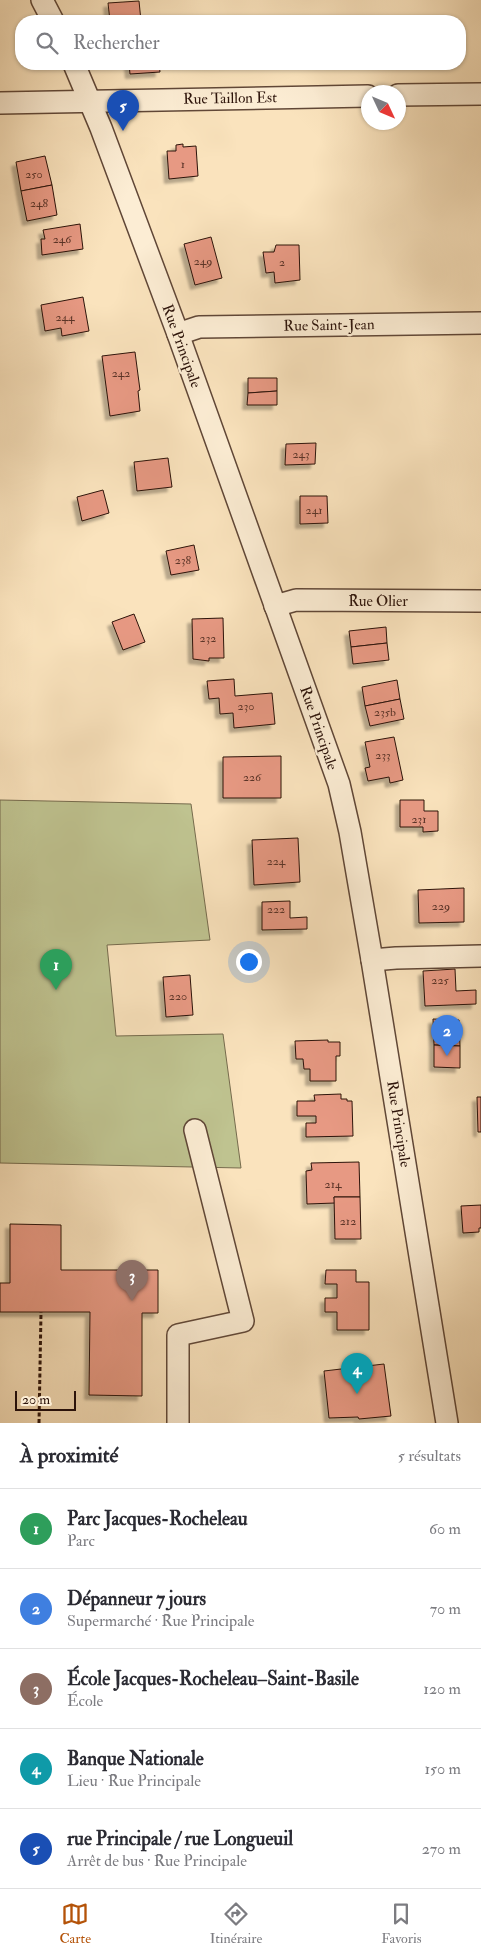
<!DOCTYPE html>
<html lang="fr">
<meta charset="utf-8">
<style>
:root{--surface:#fff;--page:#f2f2f3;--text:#2b2b33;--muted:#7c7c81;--line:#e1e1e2;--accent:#b45309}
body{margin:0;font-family:"IM FELL Double Pica",serif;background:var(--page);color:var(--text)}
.compass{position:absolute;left:361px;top:85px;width:45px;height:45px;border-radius:50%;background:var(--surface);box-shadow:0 1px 4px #0004;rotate:134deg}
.scale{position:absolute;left:15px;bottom:12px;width:61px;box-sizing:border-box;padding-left:5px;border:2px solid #2c130a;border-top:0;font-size:14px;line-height:18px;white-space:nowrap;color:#2c130a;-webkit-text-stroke:4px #fcedd4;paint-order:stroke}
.you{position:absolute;left:248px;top:961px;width:18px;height:18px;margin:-12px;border:4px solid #fff;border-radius:50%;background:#1a73e8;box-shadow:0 0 0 8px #1a73e833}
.badge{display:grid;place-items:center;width:32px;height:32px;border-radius:50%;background:var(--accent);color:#fff;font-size:16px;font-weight:700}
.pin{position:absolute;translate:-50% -41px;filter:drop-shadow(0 1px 2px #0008)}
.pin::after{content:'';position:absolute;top:26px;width:18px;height:15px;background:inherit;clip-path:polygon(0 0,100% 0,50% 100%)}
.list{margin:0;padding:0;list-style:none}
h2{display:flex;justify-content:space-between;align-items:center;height:65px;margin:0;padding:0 20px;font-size:21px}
h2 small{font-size:16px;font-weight:400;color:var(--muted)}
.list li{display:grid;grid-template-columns:32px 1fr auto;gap:15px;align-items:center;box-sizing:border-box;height:80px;padding:0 20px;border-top:1px solid var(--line)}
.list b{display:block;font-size:19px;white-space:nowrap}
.list p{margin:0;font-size:16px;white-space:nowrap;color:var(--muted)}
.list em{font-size:16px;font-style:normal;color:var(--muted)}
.icon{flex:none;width:28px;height:28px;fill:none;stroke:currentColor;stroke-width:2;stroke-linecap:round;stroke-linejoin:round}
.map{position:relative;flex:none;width:481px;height:1423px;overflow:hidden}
.search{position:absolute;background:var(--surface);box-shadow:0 1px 4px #0004;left:15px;right:15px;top:15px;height:55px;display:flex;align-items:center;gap:12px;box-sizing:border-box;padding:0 18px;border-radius:20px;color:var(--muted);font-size:19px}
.sheet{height:465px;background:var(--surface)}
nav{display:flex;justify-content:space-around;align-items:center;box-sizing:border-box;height:70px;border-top:1px solid var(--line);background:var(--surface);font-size:14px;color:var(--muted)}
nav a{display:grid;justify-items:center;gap:2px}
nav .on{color:var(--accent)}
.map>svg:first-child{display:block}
.green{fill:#bfc390;stroke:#766b4d}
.building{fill:#e79983;stroke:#2c130a;filter:url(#shadow)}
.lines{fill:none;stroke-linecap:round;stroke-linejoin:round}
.minor-casing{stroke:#604737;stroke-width:24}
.path{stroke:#2c130a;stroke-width:3;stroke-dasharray:4 2.5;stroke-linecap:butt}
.minor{stroke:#fcedd4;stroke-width:21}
.labels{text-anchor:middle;stroke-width:4.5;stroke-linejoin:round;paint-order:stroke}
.number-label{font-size:12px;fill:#5b3428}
.street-label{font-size:15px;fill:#2c130a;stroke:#fcedd4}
</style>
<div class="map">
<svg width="481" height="1423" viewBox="0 0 481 1423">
<defs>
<filter id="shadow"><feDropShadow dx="-4.5" dy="4.5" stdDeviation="1" flood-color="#0004"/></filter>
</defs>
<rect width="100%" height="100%" fill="#fae3bd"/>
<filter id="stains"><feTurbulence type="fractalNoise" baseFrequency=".004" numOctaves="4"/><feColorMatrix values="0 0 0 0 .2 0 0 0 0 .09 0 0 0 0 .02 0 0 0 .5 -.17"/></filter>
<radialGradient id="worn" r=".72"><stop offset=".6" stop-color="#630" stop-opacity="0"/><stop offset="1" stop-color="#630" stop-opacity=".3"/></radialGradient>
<path class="green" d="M0 800 191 804 210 940 107 945 116 1036 223 1034 241 1168 0 1163Z"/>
<g class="building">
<path d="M139 1 141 21H110L108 3Z"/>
<path d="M129 64H159L160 72 130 74Z"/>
<path d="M183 144V147L196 146 198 176 169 179 167 151H176V145Z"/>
<path d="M45 156 52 185 21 191 16 162Z"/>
<path d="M52 185 57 215 27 221 21 191Z"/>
<path d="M80 224 83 249 42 255 41 239H45L43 230Z"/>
<path d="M211 237 222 278 195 285 184 244Z"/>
<path d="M276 245H299L300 280 275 283 274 272 266 273 263 252H274Z"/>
<path d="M83 297 89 331 62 336 61 328 45 331 41 305Z"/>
<path d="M135 352 140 390 138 391 140 411 110 416 102 356Z"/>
<path d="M248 378H277V391L248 393Z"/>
<path d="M277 391V405H247L248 393Z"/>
<path d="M316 443 315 464 285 465 286 444Z"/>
<path d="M168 458 172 487 137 491 134 462Z"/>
<path d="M103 490 109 513 82 521 77 497Z"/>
<path d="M300 496H327L328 523 300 524Z"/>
<path d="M194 545 199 570 171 575 166 551Z"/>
<path d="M134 614 145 642 123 650 112 622Z"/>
<path d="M223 618 224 658H209V661L193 659 192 619Z"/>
<path d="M386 627 387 643 351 647 349 631Z"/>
<path d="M387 643 389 660 353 664 351 647Z"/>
<path d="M234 679 235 696 272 693 275 724 234 728 233 713 220 714 219 698 209 699 207 681Z"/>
<path d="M397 680 400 699 365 706 362 687Z"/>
<path d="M400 699 404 719 370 726 365 706Z"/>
<path d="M394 737 403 780 390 783 389 777 368 781 365 768 370 767 365 742Z"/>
<path d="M281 756V798H223V757Z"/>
<path d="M400 800H424V811H438V831L423 832V827H400Z"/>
<path d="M298 838 300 882 254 885 252 840Z"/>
<path d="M464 888V922L419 923 418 890Z"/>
<path d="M290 901V918L307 917V929L262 930V902Z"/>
<path d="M455 969 456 991 476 990V1004L425 1006 423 971Z"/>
<path d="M190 975 193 1015 166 1017 163 977Z"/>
<path d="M433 1019 459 1020 460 1046 434 1045Z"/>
<path d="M328 1040V1042H340V1056H336V1081H310V1069H304L303 1059H296L295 1041Z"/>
<path d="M434 1045 460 1046V1068L434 1067Z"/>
<path d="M341 1094V1099H347V1101H352L353 1136 306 1137V1123H316V1116H297V1101H315L314 1095Z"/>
<path d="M477 1097H481V1132H478Z"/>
<path d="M359 1162 360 1197H334L335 1203 307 1204 306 1171 312 1170 311 1163Z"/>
<path d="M334 1197H360L361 1239H335Z"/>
<path d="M481 1205V1228H479V1232L463 1233 461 1206Z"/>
<path d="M10 1224 61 1225V1270H158V1313H142V1396L89 1395 90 1312H0V1283H10Z"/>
<path d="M326 1270H356V1282H369V1330H337V1312H325V1298H337V1284H325Z"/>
<path d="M384 1364 391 1416 359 1419 358 1417 329 1418 324 1371Z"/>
</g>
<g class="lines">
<defs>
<g id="minor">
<path d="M42 0 53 21"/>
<path d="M74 64 101 128 178 334 339 784 350 832 372 960 447 1423"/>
<path d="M398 95 481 94"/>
<path d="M0 103 368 96"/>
<path d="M178 334 199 327 481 323"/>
<path d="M275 606 296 600 481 601"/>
<path d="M372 960 396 958 481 956"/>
<path d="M178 1423V1335L243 1321 195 1130"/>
</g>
</defs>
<use href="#minor" class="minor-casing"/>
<path class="path" d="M39 1423 41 1312"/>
<use href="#minor" class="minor"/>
</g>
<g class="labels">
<g class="number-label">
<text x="183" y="168">1</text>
<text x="34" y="178">250</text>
<text x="39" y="207">248</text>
<text x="62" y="243">246</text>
<text x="203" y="265">249</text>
<text x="282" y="266">2</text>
<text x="65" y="321">244</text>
<text x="121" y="377">242</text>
<text x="301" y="458">243</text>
<text x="314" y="514">241</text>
<text x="183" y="564">238</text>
<text x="208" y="642">232</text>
<text x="246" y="710">230</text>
<text x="385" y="716">235b</text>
<text x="383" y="759">233</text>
<text x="252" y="781">226</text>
<text x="419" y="823">231</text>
<text x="276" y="865">224</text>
<text x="441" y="910">229</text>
<text x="276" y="913">222</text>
<text x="440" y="984">225</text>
<text x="178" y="1000">220</text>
<text x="333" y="1188">214</text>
<text x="348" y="1225">212</text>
</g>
<g class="street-label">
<text transform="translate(230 98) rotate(-1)" y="5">Rue Taillon Est</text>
<text transform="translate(329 325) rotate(-1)" y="5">Rue Saint-Jean</text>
<text transform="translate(182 346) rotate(70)" y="5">Rue Principale</text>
<text x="378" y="606">Rue Olier</text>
<text transform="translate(319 728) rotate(71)" y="5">Rue Principale</text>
<text transform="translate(399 1124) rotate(81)" y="5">Rue Principale</text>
</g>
</g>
<rect width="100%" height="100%" filter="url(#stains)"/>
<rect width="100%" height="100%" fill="url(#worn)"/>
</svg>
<svg class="compass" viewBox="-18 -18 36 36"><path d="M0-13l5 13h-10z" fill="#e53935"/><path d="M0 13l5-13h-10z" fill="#7c7c81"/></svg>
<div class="scale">20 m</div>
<div class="you"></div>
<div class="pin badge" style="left:56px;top:990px;background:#2e9e5b">1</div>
<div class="pin badge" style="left:447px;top:1056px;background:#3f7fe0">2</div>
<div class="pin badge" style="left:132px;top:1301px;background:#8d6e63">3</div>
<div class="pin badge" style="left:357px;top:1394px;background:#0f9aa8">4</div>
<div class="pin badge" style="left:123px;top:131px;background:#1a4fb4">5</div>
<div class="search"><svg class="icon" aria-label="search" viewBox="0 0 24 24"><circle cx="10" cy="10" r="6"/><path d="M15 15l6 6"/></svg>Rechercher</div>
</div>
<section class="sheet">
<h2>À proximité<small>5 résultats</small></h2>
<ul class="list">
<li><span class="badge" style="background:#2e9e5b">1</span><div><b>Parc Jacques-Rocheleau</b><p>Parc</p></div><em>60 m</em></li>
<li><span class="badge" style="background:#3f7fe0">2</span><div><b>Dépanneur 7 jours</b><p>Supermarché · Rue Principale</p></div><em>70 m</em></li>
<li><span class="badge" style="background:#8d6e63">3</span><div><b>École Jacques-Rocheleau–Saint-Basile</b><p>École</p></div><em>120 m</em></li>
<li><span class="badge" style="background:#0f9aa8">4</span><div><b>Banque Nationale</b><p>Lieu · Rue Principale</p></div><em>150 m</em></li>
<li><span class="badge" style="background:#1a4fb4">5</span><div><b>rue Principale / rue Longueuil</b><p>Arrêt de bus · Rue Principale</p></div><em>270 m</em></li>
</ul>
</section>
<nav>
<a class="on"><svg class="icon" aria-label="map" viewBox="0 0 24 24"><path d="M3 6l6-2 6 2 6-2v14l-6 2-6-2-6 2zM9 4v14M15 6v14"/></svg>Carte</a>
<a><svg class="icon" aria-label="directions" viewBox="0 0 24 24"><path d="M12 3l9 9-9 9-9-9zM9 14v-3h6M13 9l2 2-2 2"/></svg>Itinéraire</a>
<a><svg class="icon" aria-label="saved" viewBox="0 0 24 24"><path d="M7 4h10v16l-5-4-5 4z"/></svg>Favoris</a>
</nav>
